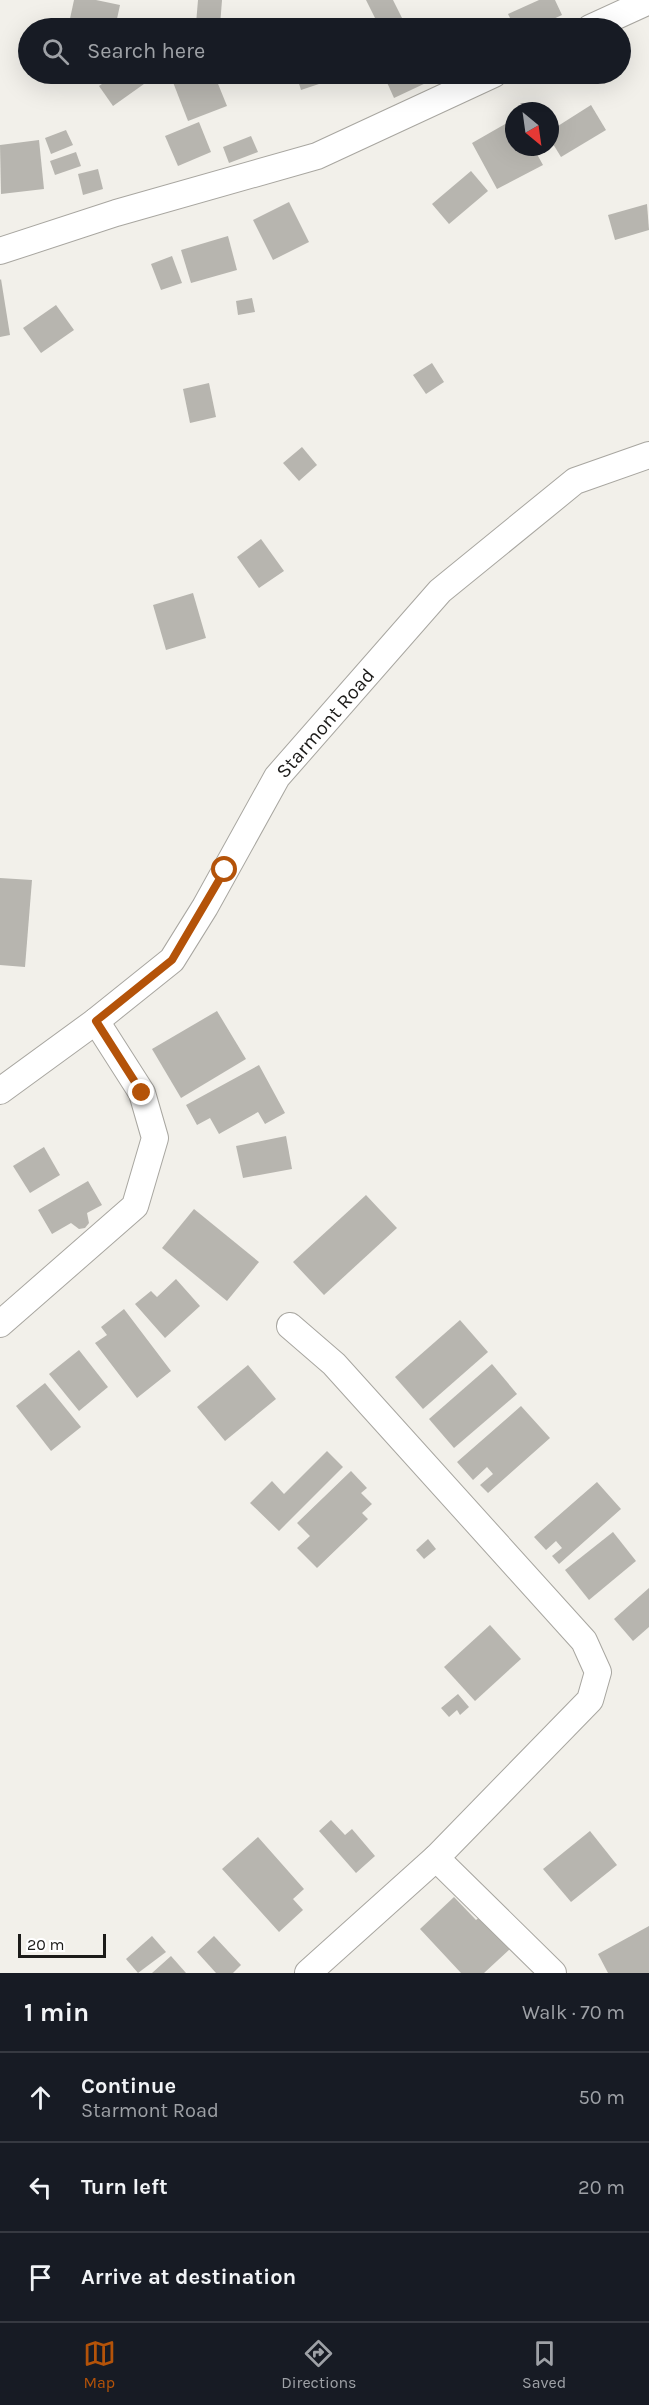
<!DOCTYPE html>
<meta charset="utf-8">
<style>
:root{--surface:#171b24;--page:#242831;--text:#f1f3f6;--muted:#9ea1a6;--line:#363941;--accent:#b45309}
body{margin:0;font-family:Karla,sans-serif;background:var(--page);color:var(--text)}
.compass{position:absolute;left:505px;top:102px;width:54px;height:54px;border-radius:50%;background:var(--surface);box-shadow:0 6px 24px #0002;rotate:151deg}
.scale{position:absolute;left:18px;bottom:15px;width:88px;box-sizing:border-box;padding-left:6px;border:3px solid #1c1b19;border-top:0;font-size:16px;line-height:21px;white-space:nowrap;color:#1c1b19;-webkit-text-stroke:4px #fff;paint-order:stroke}
.stop{position:absolute;width:18px;height:18px;margin:-14px;border:4px solid #b45309;border-radius:50%;background:#fff}
.stop.end{background:#b45309;border-color:#fff;box-shadow:0 2px 6px #0008}
.list{margin:0;padding:0;list-style:none}
h2{display:flex;justify-content:space-between;align-items:center;height:78px;margin:0;padding:0 24px;font-size:26px}
h2 small{font-size:20px;font-weight:400;color:var(--muted)}
.list li{display:grid;grid-template-columns:39px 1fr auto;gap:18px;align-items:center;box-sizing:border-box;height:90px;padding:0 24px;border-top:2px solid var(--line)}
.list b{display:block;font-size:22px;white-space:nowrap}
.list p{margin:0;font-size:20px;white-space:nowrap;color:var(--muted)}
.list em{font-size:20px;font-style:normal;color:var(--muted)}
.icon{flex:none;width:33px;height:33px;fill:none;stroke:currentColor;stroke-width:2;stroke-linecap:round;stroke-linejoin:round}
.map{position:relative;flex:none;width:649px;height:1973px;overflow:hidden}
.search{position:absolute;background:var(--surface);box-shadow:0 6px 24px #0002;left:18px;right:18px;top:18px;height:66px;display:flex;align-items:center;gap:15px;box-sizing:border-box;padding:0 21px;border-radius:33px;color:var(--muted);font-size:22px}
.sheet{height:348px;background:var(--surface)}
nav{display:flex;justify-content:space-around;align-items:center;box-sizing:border-box;height:84px;border-top:2px solid var(--line);background:var(--surface);font-size:16px;color:var(--muted)}
nav a{display:grid;justify-items:center;gap:3px}
nav .on{color:var(--accent)}
.map>svg:first-child{display:block}
.building{fill:#b7b5af}
.lines{fill:none;stroke-linecap:round;stroke-linejoin:round}
.minor-casing{stroke:#a8a6a0;stroke-width:28}
.minor{stroke:#fff;stroke-width:26}
.route{stroke:#b45309;stroke-width:8}
.labels{text-anchor:middle;stroke-width:5;stroke-linejoin:round;paint-order:stroke}
.street-label{font-size:20px;fill:#1c1b19;stroke:#fff}
</style>
<div class="map">
<svg width="649" height="1973" viewBox="0 0 649 1973">
<rect width="100%" height="100%" fill="#f2f0ea"/>
<g class="building">
<path d="M74 0H96L120 5 115 28H68Z"/>
<path d="M198 0H222L220 26 196 24Z"/>
<path d="M366 0H393L407 28H380Z"/>
<path d="M539 0H555L562 15 534 28H515L508 14Z"/>
<path d="M293 19 294 28H274L273 24Z"/>
<path d="M117 74H147L151 79 113 106 99 86Z"/>
<path d="M181 74H214L227 106 188 121 171 77Z"/>
<path d="M296 74H323L325 82 301 90Z"/>
<path d="M395 74H445L394 98 385 78Z"/>
<path d="M581 74H605L585 83Z"/>
<path d="M591 105 606 130 561 157 550 139V131Z"/>
<path d="M514 119V147H533L543 165 497 189 472 143Z"/>
<path d="M199 122 211 152 178 166 165 136Z"/>
<path d="M66 130 73 145 51 154 45 138Z"/>
<path d="M251 136 258 152 229 163 223 147Z"/>
<path d="M39 140 44 189 1 194 0 145Z"/>
<path d="M76 152 81 166 55 175 50 161Z"/>
<path d="M98 169 103 189 83 195 78 174Z"/>
<path d="M471 171 488 191 449 224 432 204Z"/>
<path d="M289 202 309 242 273 260 253 220Z"/>
<path d="M647 204 649 230 615 240 608 215Z"/>
<path d="M228 236 237 270 191 283 181 250Z"/>
<path d="M172 256 182 283 161 290 151 264Z"/>
<path d="M1 279 10 335 0 337V280Z"/>
<path d="M252 298 255 312 238 315 236 301Z"/>
<path d="M56 305 74 330 41 353 23 328Z"/>
<path d="M432 363 444 382 426 394 413 375Z"/>
<path d="M209 383 216 417 190 423 183 389Z"/>
<path d="M302 447 317 465 299 481 283 463Z"/>
<path d="M261 539 284 571 259 588 237 557Z"/>
<path d="M193 593 206 638 166 650 153 605Z"/>
<path d="M0 878 32 880 25 967 0 965Z"/>
<path d="M217 1011 246 1059 181 1098 152 1049Z"/>
<path d="M259 1065 285 1113 265 1124 258 1112 219 1134 210 1118 197 1125 186 1105Z"/>
<path d="M286 1136 292 1169 243 1178 236 1146Z"/>
<path d="M44 1147 60 1175 30 1193 13 1166Z"/>
<path d="M88 1181 102 1205 87 1213 89 1223 85 1228 79 1229 71 1223 52 1234 38 1210Z"/>
<path d="M366 1195 397 1228 324 1295 293 1262Z"/>
<path d="M194 1209 259 1262 227 1301 162 1248Z"/>
<path d="M176 1279 200 1306 165 1338 135 1304 151 1291 157 1297Z"/>
<path d="M124 1309 171 1371 137 1398 95 1343 107 1335 101 1327Z"/>
<path d="M460 1320 488 1352 423 1409 395 1377Z"/>
<path d="M79 1350 108 1387 79 1411 49 1374Z"/>
<path d="M492 1364 517 1394 454 1448 429 1419Z"/>
<path d="M248 1365 276 1399 225 1441 197 1407Z"/>
<path d="M45 1383 81 1427 51 1451 16 1406Z"/>
<path d="M521 1406 550 1438 488 1493 480 1485 493 1474 487 1467 473 1480 457 1462Z"/>
<path d="M327 1451 343 1467 279 1531 250 1503 272 1481 284 1494Z"/>
<path d="M351 1471 367 1488 361 1493 372 1504 362 1513 368 1519 317 1568 297 1548 310 1536 297 1523Z"/>
<path d="M597 1482 621 1509 559 1564 552 1556 562 1548 556 1541 546 1550 534 1537Z"/>
<path d="M613 1532 636 1561 589 1600 565 1570Z"/>
<path d="M428 1539 436 1549 424 1559 416 1550Z"/>
<path d="M649 1588V1627L633 1641 614 1619Z"/>
<path d="M490 1625 521 1659 475 1701 444 1667Z"/>
<path d="M458 1694 469 1707 460 1715 457 1710 449 1717 441 1708Z"/>
<path d="M331 1820 345 1835 352 1829 375 1856 356 1873 319 1831Z"/>
<path d="M590 1831 617 1865 571 1902 543 1869Z"/>
<path d="M258 1837 304 1889 293 1899 303 1910 279 1932 222 1869Z"/>
<path d="M454 1897 476 1920 481 1916 511 1948 484 1973H461L420 1929Z"/>
<path d="M649 1926V1973H608L598 1954Z"/>
<path d="M152 1936 166 1952 138 1973 126 1959Z"/>
<path d="M214 1936 241 1965 233 1973H216L197 1952Z"/>
<path d="M171 1956 186 1973H152Z"/>
</g>
<g class="lines">
<defs>
<g id="minor">
<path d="M590 28 649 1"/>
<path d="M0 251 116 213 317 156 494 74"/>
<path d="M0 1091 96 1021 172 960 205 907 277 777 440 591 575 481 649 455"/>
<path d="M0 1324 135 1206 155 1138 142 1093 96 1021"/>
<path d="M290 1326 334 1364 584 1641 598 1672 590 1700 436 1858 308 1973"/>
<path d="M436 1858 553 1973"/>
</g>
</defs>
<use href="#minor" class="minor-casing"/>
<use href="#minor" class="minor"/>
</g>
<g class="lines">
<path class="route" d="M142 1093 96 1021 172 960 225 870"/>
</g>
<g class="labels">
<g class="street-label">
<text transform="translate(325 723) rotate(-49)" y="7">Starmont Road</text>
</g>
</g>
</svg>
<svg class="compass" viewBox="-18 -18 36 36"><path d="M0-13l5 13h-10z" fill="#e53935"/><path d="M0 13l5-13h-10z" fill="#9ea1a6"/></svg>
<div class="scale">20 m</div>
<div class="stop" style="left:225px;top:870px"></div>
<div class="stop end" style="left:142px;top:1093px"></div>
<div class="search"><svg class="icon" aria-label="search" viewBox="0 0 24 24"><circle cx="10" cy="10" r="6"/><path d="M15 15l6 6"/></svg>Search here</div>
</div>
<section class="sheet">
<h2>1 min<small>Walk · 70 m</small></h2>
<ul class="list">
<li><svg class="icon" aria-label="ahead" viewBox="0 0 24 24"><path d="M12 20V5M6 11l6-6 6 6"/></svg><div><b>Continue</b><p>Starmont Road</p></div><em>50 m</em></li>
<li><svg class="icon" aria-label="left" viewBox="0 0 24 24"><path d="M17 20v-9H6M10 6l-5 5 5 5"/></svg><div><b>Turn left</b></div><em>20 m</em></li>
<li><svg class="icon" aria-label="arrive" viewBox="0 0 24 24"><path d="M6 21V4h12l-3 4 3 4H6"/></svg><div><b>Arrive at destination</b></div></li>
</ul>
</section>
<nav>
<a class="on"><svg class="icon" aria-label="map" viewBox="0 0 24 24"><path d="M3 6l6-2 6 2 6-2v14l-6 2-6-2-6 2zM9 4v14M15 6v14"/></svg>Map</a>
<a><svg class="icon" aria-label="directions" viewBox="0 0 24 24"><path d="M12 3l9 9-9 9-9-9zM9 14v-3h6M13 9l2 2-2 2"/></svg>Directions</a>
<a><svg class="icon" aria-label="saved" viewBox="0 0 24 24"><path d="M7 4h10v16l-5-4-5 4z"/></svg>Saved</a>
</nav>
